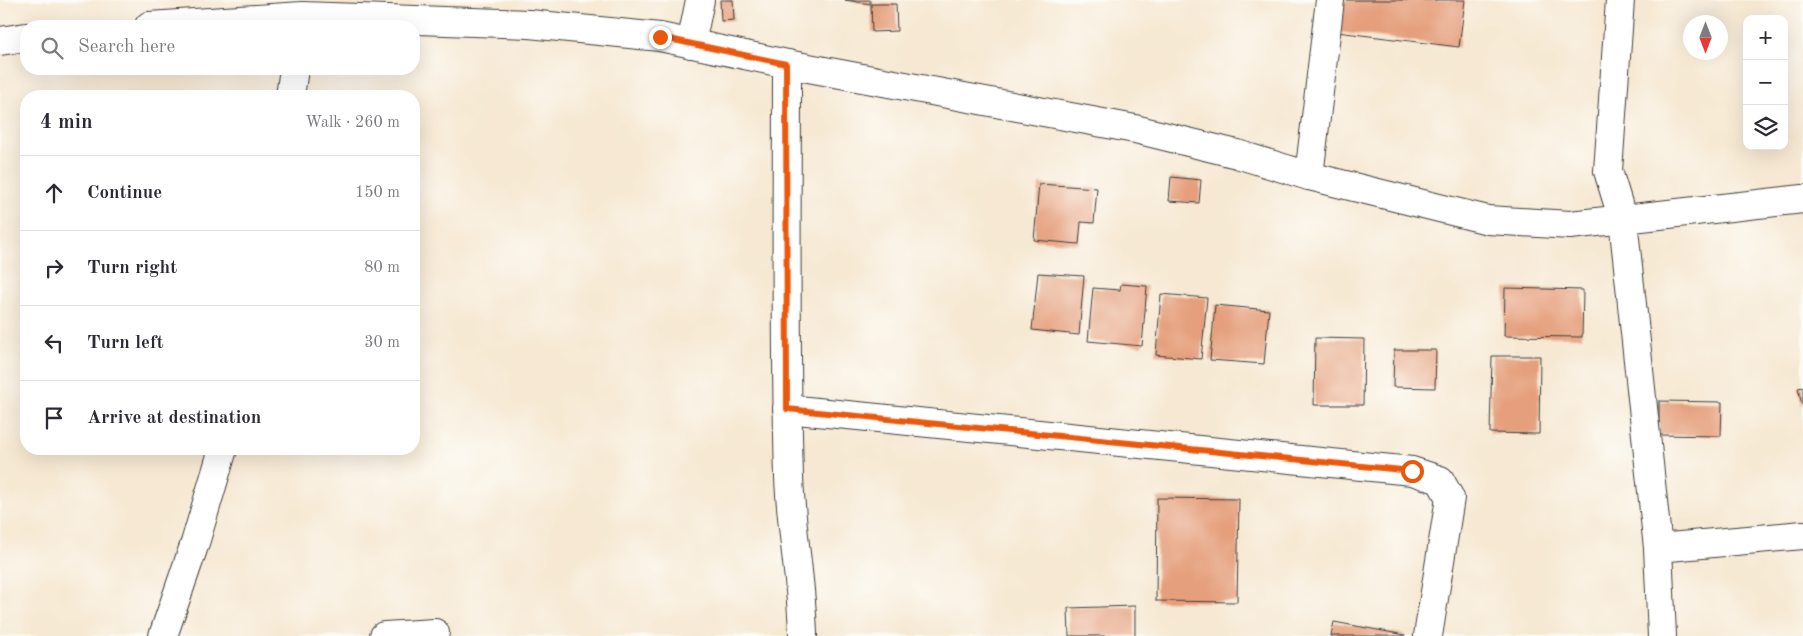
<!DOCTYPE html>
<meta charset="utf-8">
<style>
:root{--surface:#fff;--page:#f7f7f7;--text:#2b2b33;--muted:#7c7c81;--line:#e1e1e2}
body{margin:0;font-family:"Old Standard TT",serif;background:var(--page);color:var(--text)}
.controls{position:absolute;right:15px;top:15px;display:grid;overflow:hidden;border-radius:10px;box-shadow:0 5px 20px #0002}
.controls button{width:45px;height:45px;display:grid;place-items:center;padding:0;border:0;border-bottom:1px solid var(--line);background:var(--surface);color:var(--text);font:25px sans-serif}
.compass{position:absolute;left:1683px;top:15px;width:45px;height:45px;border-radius:50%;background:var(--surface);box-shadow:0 5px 20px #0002;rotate:180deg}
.stop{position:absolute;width:15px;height:15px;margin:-11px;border:4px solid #ea580c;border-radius:50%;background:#fff}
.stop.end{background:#ea580c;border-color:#fff;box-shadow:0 1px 5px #0008}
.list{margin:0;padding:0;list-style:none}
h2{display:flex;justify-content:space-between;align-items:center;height:65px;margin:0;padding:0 20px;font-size:21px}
h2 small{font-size:16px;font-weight:400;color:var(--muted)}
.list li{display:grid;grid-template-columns:32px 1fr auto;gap:15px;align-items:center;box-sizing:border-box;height:75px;padding:0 20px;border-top:1px solid var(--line)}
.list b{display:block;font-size:19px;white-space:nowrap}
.list em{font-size:16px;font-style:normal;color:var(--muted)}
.icon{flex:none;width:28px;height:28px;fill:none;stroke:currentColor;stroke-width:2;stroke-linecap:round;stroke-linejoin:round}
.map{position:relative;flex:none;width:1803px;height:636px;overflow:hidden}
.search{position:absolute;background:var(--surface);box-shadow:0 5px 20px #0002;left:20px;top:20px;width:400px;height:55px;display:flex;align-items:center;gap:12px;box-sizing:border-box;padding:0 18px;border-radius:20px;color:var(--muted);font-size:19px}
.panel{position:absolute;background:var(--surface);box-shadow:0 5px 20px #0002;left:20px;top:90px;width:400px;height:365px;border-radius:20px}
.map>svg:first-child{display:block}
.building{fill:#e59f7c}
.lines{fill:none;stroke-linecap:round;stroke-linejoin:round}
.minor-casing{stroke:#3d3b37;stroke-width:30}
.minor{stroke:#fff;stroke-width:28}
.route{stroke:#ea580c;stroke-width:6}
</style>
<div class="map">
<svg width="1803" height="636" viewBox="0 0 1803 636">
<rect width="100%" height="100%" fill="#fdfcf7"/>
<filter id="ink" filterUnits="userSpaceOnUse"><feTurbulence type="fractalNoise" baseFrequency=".02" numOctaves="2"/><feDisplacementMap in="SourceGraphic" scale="10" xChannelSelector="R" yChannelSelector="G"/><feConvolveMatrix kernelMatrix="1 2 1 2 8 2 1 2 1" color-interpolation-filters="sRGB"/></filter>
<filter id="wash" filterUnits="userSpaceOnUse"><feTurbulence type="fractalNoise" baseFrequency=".0096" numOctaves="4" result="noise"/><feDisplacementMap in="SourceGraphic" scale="20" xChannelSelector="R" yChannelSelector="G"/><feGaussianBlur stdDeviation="1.12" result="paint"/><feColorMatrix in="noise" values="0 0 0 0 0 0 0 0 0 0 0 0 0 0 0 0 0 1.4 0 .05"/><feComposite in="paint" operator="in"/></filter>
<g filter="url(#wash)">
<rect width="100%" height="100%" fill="#f6e8d2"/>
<g id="blocks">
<g class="building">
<path d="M720 0H733L734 20 721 21Z"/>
<path d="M845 0H870V4Z"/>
<path d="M1341 0H1465L1459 47 1337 32Z"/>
<path d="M871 4H896L897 31 872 32Z"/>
<path d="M1171 177 1201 180 1199 203 1169 201Z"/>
<path d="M1039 184 1097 188 1094 223 1081 222 1079 244 1034 240Z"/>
<path d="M1038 273 1084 276 1079 335 1032 330Z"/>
<path d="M1121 284 1147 286 1142 346 1088 341 1093 288 1120 290Z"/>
<path d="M1505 288 1583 290 1582 337 1504 336Z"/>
<path d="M1161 294 1207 298 1201 359 1156 355Z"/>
<path d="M1215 305 1269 310 1264 364 1210 360Z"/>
<path d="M1315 338 1364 339 1363 405H1314Z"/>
<path d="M1394 350H1436L1435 388 1393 387Z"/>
<path d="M1492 356H1540L1539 434 1490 433Z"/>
<path d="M1803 387V405H1802L1798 388Z"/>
<path d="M1659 401 1722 402 1721 436 1659 435Z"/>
<path d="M1157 498 1239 499 1237 602 1156 601Z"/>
<path d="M1135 606V636H1069L1068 608Z"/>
<path d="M1334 622 1405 635V636H1331Z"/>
</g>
</g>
</g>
<g filter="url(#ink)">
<use href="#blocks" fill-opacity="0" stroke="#3d3b37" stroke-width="1"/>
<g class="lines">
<defs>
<g id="minor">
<path d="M1620 0 1608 171 1623 220 1658 548 1662 636"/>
<path d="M149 26 302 16 529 24 660 37 787 64 1135 129 1237 154 1309 176 1488 220 1570 225 1803 199"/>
<path d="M0 41 26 37"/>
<path d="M691 44 700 0"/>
<path d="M787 64C787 201 785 340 789 477 791 530 802 583 803 636"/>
<path d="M290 96 294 69"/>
<path d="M1309 176 1330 0"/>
<path d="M787 409 1412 471 1440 480 1450 498 1428 636"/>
<path d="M1658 548 1803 535"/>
<path d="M163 636 195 543 223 449"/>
<path d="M384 636 435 633"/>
</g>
</defs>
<use href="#minor" class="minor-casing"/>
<use href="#minor" class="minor"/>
</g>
</g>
<g class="lines" filter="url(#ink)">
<path class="route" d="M660 37 786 64 787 409 1412 471"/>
</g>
</svg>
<div class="controls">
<button>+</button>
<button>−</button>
<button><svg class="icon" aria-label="layers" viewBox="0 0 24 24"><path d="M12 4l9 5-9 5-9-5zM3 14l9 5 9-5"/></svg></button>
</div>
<svg class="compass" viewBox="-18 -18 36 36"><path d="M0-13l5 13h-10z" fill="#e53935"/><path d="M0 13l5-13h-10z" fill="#7c7c81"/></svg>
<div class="stop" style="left:1412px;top:471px"></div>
<div class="stop end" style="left:660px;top:37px"></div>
<div class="search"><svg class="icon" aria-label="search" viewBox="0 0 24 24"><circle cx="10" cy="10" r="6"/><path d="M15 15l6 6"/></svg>Search here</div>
<section class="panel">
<h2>4 min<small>Walk · 260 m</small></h2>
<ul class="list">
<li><svg class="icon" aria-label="ahead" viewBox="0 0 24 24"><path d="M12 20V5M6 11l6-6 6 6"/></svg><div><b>Continue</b></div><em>150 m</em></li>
<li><svg class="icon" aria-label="right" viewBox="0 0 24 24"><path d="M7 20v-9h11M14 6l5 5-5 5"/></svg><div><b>Turn right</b></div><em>80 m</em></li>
<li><svg class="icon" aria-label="left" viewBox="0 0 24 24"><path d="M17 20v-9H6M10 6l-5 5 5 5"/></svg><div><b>Turn left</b></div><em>30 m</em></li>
<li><svg class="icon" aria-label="arrive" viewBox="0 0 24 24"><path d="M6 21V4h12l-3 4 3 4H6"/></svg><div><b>Arrive at destination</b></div></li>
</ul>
</section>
</div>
